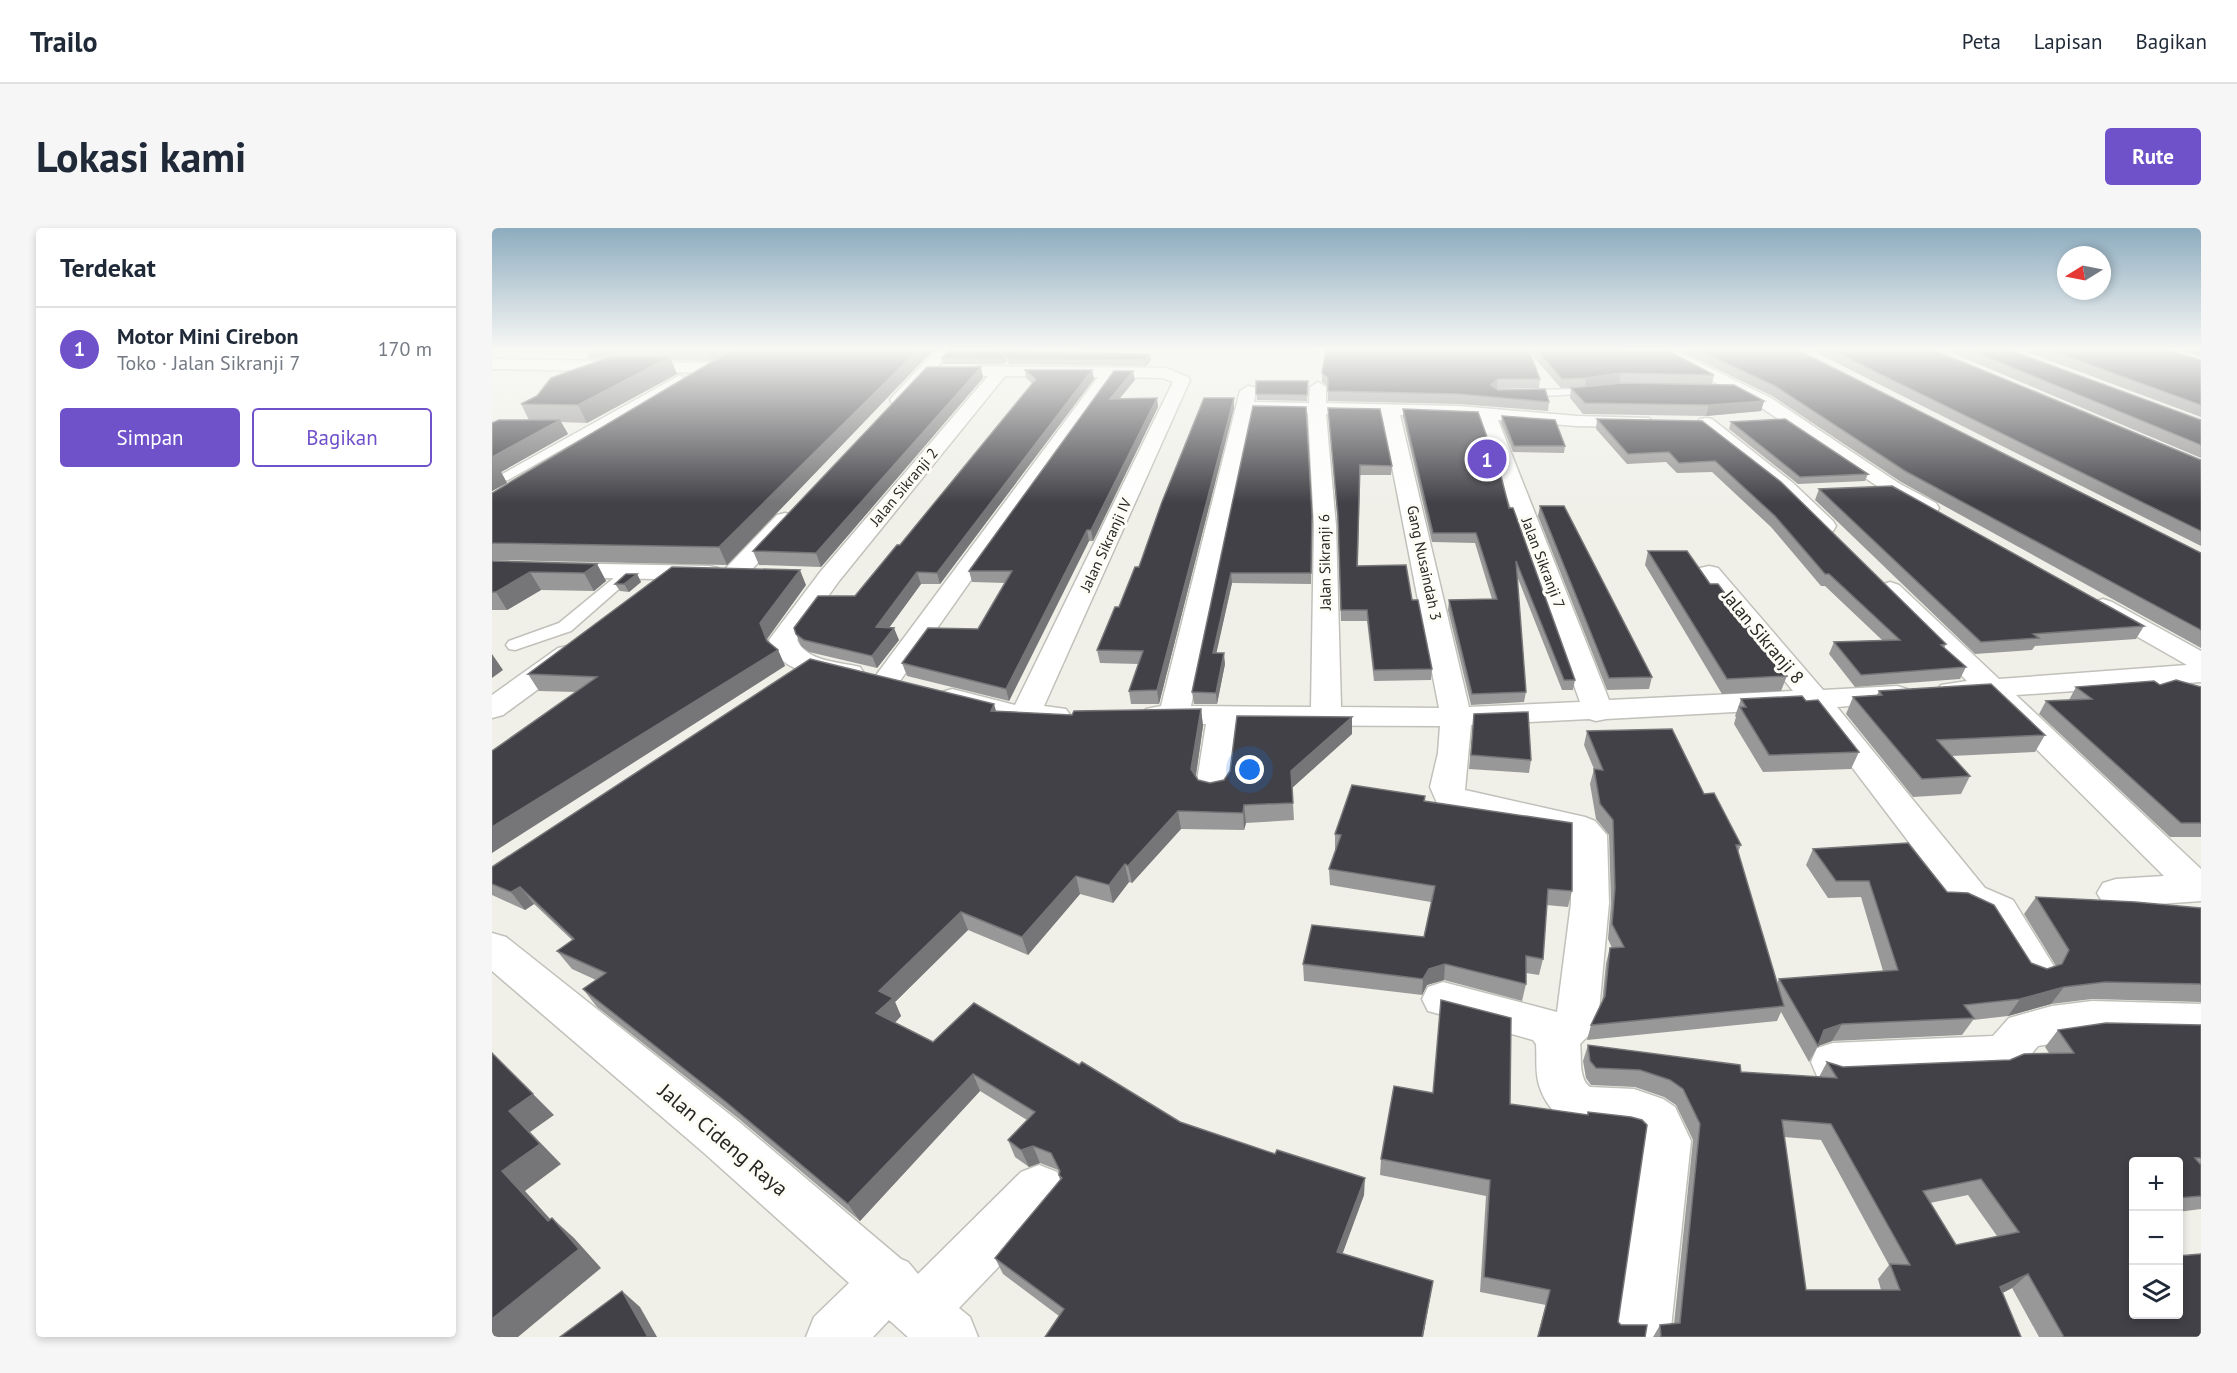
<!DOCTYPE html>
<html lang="id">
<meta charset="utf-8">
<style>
:root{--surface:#fff;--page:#f6f6f7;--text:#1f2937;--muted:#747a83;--line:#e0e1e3;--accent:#6f51ca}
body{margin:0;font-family:"PT Sans",sans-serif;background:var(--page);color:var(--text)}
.controls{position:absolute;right:18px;bottom:18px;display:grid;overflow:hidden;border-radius:6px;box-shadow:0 3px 9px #0003}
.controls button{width:54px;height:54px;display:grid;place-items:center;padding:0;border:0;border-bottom:2px solid var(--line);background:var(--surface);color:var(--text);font:30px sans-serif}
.compass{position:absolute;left:1565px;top:18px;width:54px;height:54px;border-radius:50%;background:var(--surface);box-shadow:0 3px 9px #0003;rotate:260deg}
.you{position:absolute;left:758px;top:542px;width:21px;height:21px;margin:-15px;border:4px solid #fff;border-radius:50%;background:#1a73e8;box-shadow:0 0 0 9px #1a73e833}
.badge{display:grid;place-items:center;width:39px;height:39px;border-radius:50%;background:var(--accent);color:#fff;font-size:20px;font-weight:700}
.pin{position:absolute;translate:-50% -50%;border:3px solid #fff;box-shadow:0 2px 6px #0006}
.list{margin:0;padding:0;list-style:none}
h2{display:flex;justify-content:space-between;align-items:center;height:78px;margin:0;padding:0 24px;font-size:26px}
h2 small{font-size:20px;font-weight:400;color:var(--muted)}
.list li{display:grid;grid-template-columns:39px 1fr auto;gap:18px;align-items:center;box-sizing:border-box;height:84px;padding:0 24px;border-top:2px solid var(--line)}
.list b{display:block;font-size:22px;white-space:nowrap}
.list p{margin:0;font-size:20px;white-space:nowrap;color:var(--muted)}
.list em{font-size:20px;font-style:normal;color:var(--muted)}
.actions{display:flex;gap:12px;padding:18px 24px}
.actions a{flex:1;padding:14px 0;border:2px solid var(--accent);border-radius:6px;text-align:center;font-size:21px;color:var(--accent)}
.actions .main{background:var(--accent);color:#fff}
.icon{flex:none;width:33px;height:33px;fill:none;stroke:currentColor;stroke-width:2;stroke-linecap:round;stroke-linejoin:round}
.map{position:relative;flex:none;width:1709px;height:1109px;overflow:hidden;border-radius:6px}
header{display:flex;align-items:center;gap:36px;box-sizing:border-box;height:84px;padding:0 30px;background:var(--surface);border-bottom:2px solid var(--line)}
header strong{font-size:28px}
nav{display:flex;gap:33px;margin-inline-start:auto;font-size:21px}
.intro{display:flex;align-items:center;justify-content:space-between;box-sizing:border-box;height:144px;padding:0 36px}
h1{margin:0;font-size:42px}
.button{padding:15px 27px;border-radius:6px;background:var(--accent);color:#fff;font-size:21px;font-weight:700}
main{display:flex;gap:36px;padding:0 36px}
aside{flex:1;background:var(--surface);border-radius:6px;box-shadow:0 3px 9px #0003}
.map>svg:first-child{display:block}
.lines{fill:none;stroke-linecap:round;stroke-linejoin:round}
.service-casing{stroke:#c1c0ba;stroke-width:3}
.minor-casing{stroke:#c1c0ba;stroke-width:3}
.service{fill:#fff;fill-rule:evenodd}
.minor{fill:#fff;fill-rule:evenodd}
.wall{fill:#999898;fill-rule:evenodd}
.shaded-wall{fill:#767678}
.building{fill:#424147;stroke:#767678;stroke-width:1.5;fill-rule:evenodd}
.labels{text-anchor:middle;stroke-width:6;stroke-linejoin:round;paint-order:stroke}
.far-street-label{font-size:15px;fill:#262624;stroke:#fdfdf6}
.street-label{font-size:18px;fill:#262624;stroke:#fdfdf6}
.near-street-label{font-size:21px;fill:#262624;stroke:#fdfdf6}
</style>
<header>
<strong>Trailo</strong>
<nav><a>Peta</a><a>Lapisan</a><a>Bagikan</a></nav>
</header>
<div class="intro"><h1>Lokasi kami</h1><a class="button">Rute</a></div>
<main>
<aside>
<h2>Terdekat<small></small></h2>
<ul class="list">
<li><span class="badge">1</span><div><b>Motor Mini Cirebon</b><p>Toko · Jalan Sikranji 7</p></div><em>170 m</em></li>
</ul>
<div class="actions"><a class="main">Simpan</a><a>Bagikan</a></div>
</aside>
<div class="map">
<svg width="1709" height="1109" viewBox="0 0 1709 1109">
<rect width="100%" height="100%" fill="#f0f0e9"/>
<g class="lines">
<defs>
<g id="service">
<path d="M491 120H821L823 122 818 125H488L486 123Z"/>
<path d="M188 147 193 150 192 152 16 252 11 253 5 249Z"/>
<path d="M1106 160 1110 161V165L1026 169 1021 166 1026 163Z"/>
<path d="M139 338 144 340 147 343 144 346 79 403 23 422 17 421 14 417 17 413 67 395 134 340Z"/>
</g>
<g id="minor">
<path d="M446 120H462L413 176H401L398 172 401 168Z"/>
<path d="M1158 120H1177L1279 170 1408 256 1444 275 1447 280 1444 285 1436 287 1428 285 1394 264 1267 178Z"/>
<path d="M0 131 224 135 232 140 224 145 0 141Z"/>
<path d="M487 138 674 140 696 149 698 152 552 478 574 481 578 487 574 493C532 504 490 486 450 476L445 470 450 464 460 461 523 477 681 154 671 150 622 149 403 460 393 463 383 460 379 454 606 149 513 148 347 353 305 412C315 434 348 434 368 439L372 445 368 451C350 456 304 445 290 432 284 427 281 420 277 412L329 343 496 148 481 146 479 143 481 140Z"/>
<path d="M826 154 834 159V175L966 178 1085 188 1157 190 1160 194 1157 198 1151 199 1085 198 1006 192 1117 472 1301 463 1205 345 1208 340 1217 338 1226 340 1331 462 1405 458 1415 461 1420 467 1415 473 1345 479 1493 660 1521 672 1563 740 1557 751 1543 756 1529 751 1493 692 1467 680 1315 480 1114 491 1104 493 1097 491 979 497 973 562 1093 589 1103 593 1115 607 1117 675 1107 783 1096 808 1088 816C1090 830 1086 850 1098 859L1142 861 1171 871 1183 879 1199 913 1178 1109H1122L1151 913C1142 888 1068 924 1047 857 1043 844 1045 829 1044 816L1041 812 936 783 930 771 936 759 951 754 1065 784 1079 675V610L970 585 946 577 938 559 946 525 948 498 745 497 738 559 733 567 721 570 709 567 704 559 714 496H665L654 493 650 487 654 481 669 478 748 163 756 158 762 159 764 163 762 174 817 175 818 159ZM760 184 816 185 822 298 819 479 699 478ZM834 186 890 187 947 480 849 479 844 298ZM908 187 987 190 1088 474 977 479Z"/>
<path d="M1214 190 1220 191 1301 255 1341 293 1344 298 1341 303 1333 305 1325 303 1287 263 1208 199 1205 195 1208 191Z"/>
<path d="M293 285 301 287 304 292 301 297 252 350 243 352 234 350 231 345 234 340 285 287Z"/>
<path d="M0 334 217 338 226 340 229 345 226 350 217 352 0 348Z"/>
<path d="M1398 354 1407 357 1507 451 1695 437 1602 384 1598 379 1602 374 1611 371 1620 374 1709 423V454L1524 467 1709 641V673L1624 679 1611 675 1605 665 1611 655 1624 651 1672 648 1492 469 1459 472 1449 469 1444 463 1449 457 1475 453 1389 367 1385 362 1389 357Z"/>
<path d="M76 418 86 420 90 426 86 432 11 487 0 490V467L66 420Z"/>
<path d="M0 705 14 709 246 893 409 1031 416 1034 426 1046 529 944 547 937 565 944 572 961 565 978 467 1080 478 1089 486 1109H416L397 1092 381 1109H314L322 1089 357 1055 212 925 0 743Z"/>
<path d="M1600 773 1709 776V812L1600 809 1546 818 1532 835 1505 846 1341 853 1325 848 1319 834 1325 820 1341 815 1501 808 1517 790 1560 778Z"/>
</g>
</defs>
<use href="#service" class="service-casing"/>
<use href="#minor" class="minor-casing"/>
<use href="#service" class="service"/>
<use href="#minor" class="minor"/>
</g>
<g class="wall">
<path d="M92 120H446L442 121 235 337 0 332V265L220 133 179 132 185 146 95 195 69 194 76 206 9 244 15 255 0 263V195L37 192 29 176 112 131H97Z"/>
<path d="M834 120H1157V121H1094L1222 147 1220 156 1272 173 1269 183 1214 188 1091 186 1078 170 1079 160H1069L1038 125 1048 151 1047 160 1005 161 1057 174 1056 183 966 176 836 173V159L830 154V145Z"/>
<path d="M1182 120H1302L1709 325V420L1409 254 1280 168Z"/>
<path d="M1315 120H1437L1709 232V318Z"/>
<path d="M1448 120H1512L1709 192V230Z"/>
<path d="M1524 120H1671L1709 132V189Z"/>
<path d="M1681 120H1709V129Z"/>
<path d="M457 122 658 126 659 132 654 138 518 136 514 133 511 136H451L450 130Z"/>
<path d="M489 139 491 150 329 339 267 337 261 323Z"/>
<path d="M533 142H600L602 151 448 356H429L397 400 407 412 385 440 317 424 309 418 304 406 363 368 408 317 541 156 534 150Z"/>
<path d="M643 152 627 170H665L666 179 601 313H597L517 473 415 448 410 435 486 401 514 355 480 354 477 343Z"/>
<path d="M764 153H816L815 173 765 172Z"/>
<path d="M761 178 820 298 819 356 740 355 724 425 733 436 725 476H702L700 464Z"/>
<path d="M742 180 667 476H639L637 463 646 436 608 435 605 422 647 339Z"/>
<path d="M836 180 900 238 899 247H868L866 338 920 372 940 441 939 452 882 453 875 393H849L846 298Z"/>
<path d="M911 181 1017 280 1083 452 1081 462H1070L1025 348 1034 464 1032 474 979 477 956 382 957 372 1000 371 983 315 940 314 911 189Z"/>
<path d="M1010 188 1073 218 1072 225 1021 224 1009 195Z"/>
<path d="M1105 191 1210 193 1454 416 1452 420 1474 439 1468 451 1363 459 1337 426 1342 414 1390 412 1333 358H1329L1279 299 1220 244 1185 245 1174 234 1135 236 1104 201Z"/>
<path d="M1239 194 1376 246 1373 253 1306 256 1237 201Z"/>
<path d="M1327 261 1652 398 1644 411 1543 418 1540 422 1483 426 1323 272Z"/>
<path d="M1048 278 1160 449 1157 461 1115 462 1046 288Z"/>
<path d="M1156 323 1218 356 1295 448 1289 463 1230 466 1153 337Z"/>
<path d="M0 333 105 336 114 353 102 363 49 362 15 382H0Z"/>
<path d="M145 346 149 354 137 364 128 363 123 356Z"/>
<path d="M314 357 275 411 277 414 286 422 293 438 84 464 47 463 36 446Z"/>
<path d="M1668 457 1709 459V609H1678L1547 486 1554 473 1577 472 1584 459Z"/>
<path d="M1387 463 1553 507 1543 524 1460 528 1478 548 1469 566 1421 569 1354 486 1361 469 1385 467Z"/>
<path d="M1249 471 1314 473 1367 524 1359 541 1271 544 1242 496 1244 489 1243 488Z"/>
<path d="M709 481 711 498 704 548 706 552 718 555 732 552 860 506 800 560 802 592 754 595 752 602 689 601 640 655 637 654 621 675 588 666 536 727 476 702 403 774 409 788 403 795 441 814 587 837 688 894 872 967 850 1026 941 1053 931 1109H553L567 1088 511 1046 503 1030 568 952 566 942 548 935 537 939 523 929 516 912 535 892 488 863 368 993 247 891 105 779 91 761 104 752 80 741 65 723 80 712 42 676 33 682 0 667V639L505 483 580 487Z"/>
<path d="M982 486 1039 532 1037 545 977 541Z"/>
<path d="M1095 503 1212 566 1249 617 1246 624 1285 756 1287 751 1391 743 1369 669 1336 670 1314 637 1321 621 1455 664 1539 735 1555 741 1564 738 1532 686 1544 669 1709 680V774L1600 771 1559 776 1516 788 1481 792 1470 807 1340 813 1326 818 1317 834 1289 784 1285 793 1095 812 1099 797 1110 775 1114 735 1118 720H1120L1116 711 1119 675 1117 607 1104 591 1098 556 1102 541 1092 517Z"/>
<path d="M933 573 1080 663 1076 679 1054 677 1051 731 1047 747 1034 745V756L1030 773 952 752 935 757 930 767 812 753 811 736 932 709 939 674 838 657 837 641 844 622H843V606Z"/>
<path d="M1709 797V981L1686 984V933H1641V1086L1709 1109H1547L1520 1060 1510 1065 1529 1109H1161L1168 1097 1182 1096 1201 912 1184 877 1172 869 1143 859 1099 857 1094 850 1091 833 1096 817 1249 844 1327 849 1335 834 1351 839 1518 832 1557 825 1553 819 1566 802ZM1292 909 1329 912 1397 1037 1386 1051 1389 1062H1314ZM1476 967 1505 1008 1464 1017 1438 975Z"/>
<path d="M1018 876 1095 887 1096 884 1126 1094 1129 1097 1153 1109H1045L1054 1077 988 1064 994 968 888 947 889 931Z"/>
</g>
<g class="shaded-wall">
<path d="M0 120H12L0 125Z"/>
<path d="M215 120H243L220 133Z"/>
<path d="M428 120H446L442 121 235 337 227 319Z"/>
<path d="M658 126 659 132 654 138 653 132Z"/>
<path d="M513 127 514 133 511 136 510 131Z"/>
<path d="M178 129 185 146 95 195 86 177Z"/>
<path d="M489 139 491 150 329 339 324 325Z"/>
<path d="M600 142 602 151 448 356 445 345Z"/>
<path d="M641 143 643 152 620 180 618 171Z"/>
<path d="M1129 145 1127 155 1093 160 1094 150Z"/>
<path d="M1006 151 1005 161 999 157Z"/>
<path d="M665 170 666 179 601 313 599 302Z"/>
<path d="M742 170V180L667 476 665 462Z"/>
<path d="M1272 173 1269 183 1214 188 1217 177Z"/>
<path d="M68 192 76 206 9 244 15 255 0 263V229Z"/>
<path d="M595 302 597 313 517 473 514 461Z"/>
<path d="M105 336 114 353 102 363 92 345Z"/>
<path d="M308 342 314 357 275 411 280 425 286 422 293 438 0 625V599L275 413 268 395Z"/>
<path d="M38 344 49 362 15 382 4 364Z"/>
<path d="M425 344 429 356 388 412 384 399Z"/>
<path d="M739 345 740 355 722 436 721 425Z"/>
<path d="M145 346 149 354 137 364 132 356Z"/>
<path d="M402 400 407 412 385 440 380 428Z"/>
<path d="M732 425 733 436 725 476 724 465Z"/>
<path d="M0 426 11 442 0 450Z"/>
<path d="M502 476 507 493 499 483Z"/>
<path d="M709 481 711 498 702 559 699 541Z"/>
<path d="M860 489V506L800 560 802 592 799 543Z"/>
<path d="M752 577 754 595 752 602 751 585Z"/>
<path d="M686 583 689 601 640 655 636 638Z"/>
<path d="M633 636 637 654 621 675 617 657Z"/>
<path d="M584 648 588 666 536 727 530 709Z"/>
<path d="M28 659 42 676 33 682 19 664Z"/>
<path d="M469 684 476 702 403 774 409 788 394 803 384 785 387 763Z"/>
<path d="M953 736 952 752 935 757 930 767 931 751 937 741Z"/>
<path d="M1572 759 1559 776 1516 788 1528 771Z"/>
<path d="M1350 796 1340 813 1326 818 1332 802Z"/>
<path d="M481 846 488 863 368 993 356 976Z"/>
<path d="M41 866 62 887 38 904 69 936 33 963 78 1013 56 993 10 943 17 883Z"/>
<path d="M541 918 548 935 537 939 529 922Z"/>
<path d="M873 950 872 967 845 1041V1024Z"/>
<path d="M60 990 82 1010 109 1040 26 1109H0V1091Z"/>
<path d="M1536 1046 1520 1060 1493 1074 1508 1059Z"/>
<path d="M941 1053 931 1109H930Z"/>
<path d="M130 1063 148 1079 165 1109H156Z"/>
</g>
<g class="building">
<path d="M243 120H428L227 319 0 315V265Z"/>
<path d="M834 120H1036L1048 151H1006L999 157 1006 162 1053 161 1057 174 967 166 836 163V150L830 145Z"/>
<path d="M1043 120H1093L1095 121 1177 123 1222 147 1129 145 1094 150 1070 151Z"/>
<path d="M1202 120H1302L1709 325V402L1413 243 1283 158Z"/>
<path d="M1335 120H1437L1709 232V303Z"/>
<path d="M1473 120H1512L1709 192V217Z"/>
<path d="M1552 120H1671L1709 132V177Z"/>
<path d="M457 122 658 126 653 132 517 131 513 127 510 131 450 130Z"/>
<path d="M118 129H178L86 177 29 176 45 168 59 150Z"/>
<path d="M435 139H489L324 325 261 323Z"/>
<path d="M533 142H600L445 345 425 344 384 399 402 400 380 428 312 412 304 406 302 400 326 368H363L405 317H408L544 151Z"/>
<path d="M622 143H641L618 171 665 170 599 302H595L514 461 410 435 436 400 486 401 520 343H477Z"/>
<path d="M764 153H816L815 167 764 166Z"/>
<path d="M1129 155 1242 157 1272 173 1217 177 1093 175 1079 160Z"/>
<path d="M712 170H742L665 462 637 463 651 423 605 422 623 379H627L643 339H647L670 274Z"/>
<path d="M761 178 814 179 820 288 819 345H739L721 425H732L724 465 700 464Z"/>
<path d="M836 180 888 181 900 238 868 237 865 338 914 337 920 372H926L940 441 882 442 875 382H849L846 288Z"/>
<path d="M911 181 986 184 1009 248 1017 280H1021L1083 452H1072L1024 333 1034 464 980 466 957 372 1005 371 984 305H941Z"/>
<path d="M1010 188 1063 192 1073 218H1022Z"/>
<path d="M1105 191 1210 193 1289 254 1454 416 1449 417 1474 439 1369 447 1342 414 1408 412 1337 346H1333L1283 288 1223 233 1187 235 1177 224 1136 226Z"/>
<path d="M1293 191 1376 246 1308 249 1239 194Z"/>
<path d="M7 192H68L0 229V195Z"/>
<path d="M1400 258 1652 398 1541 406 1547 410 1489 414 1327 261Z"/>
<path d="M1048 278H1072L1160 449 1117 450Z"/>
<path d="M1156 323H1195L1218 356H1226L1295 448 1235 451Z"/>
<path d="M0 333 105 336 92 345 38 344 4 364H0Z"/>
<path d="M180 339 308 342 268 395 275 413 286 422 0 599V523L105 449 36 446Z"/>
<path d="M134 346H145L132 356H123Z"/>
<path d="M318 431 502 476 499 483 580 487 582 483 709 481 699 541 706 552 718 555 732 552 738 543 745 488 860 489 799 543 801 575 752 577 751 585 686 583 636 638 633 636 617 657 584 648 530 709 469 684 387 763 401 770 384 785 441 814 482 775 587 837 590 834 688 894 783 926 785 922 873 950 845 1024 941 1053 930 1109H553L572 1081 503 1030 570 950 567 947 568 943 559 925 541 918 529 922 516 912 543 884 481 846 356 976 234 874 91 761 114 745 65 723 82 711 28 659 19 664 0 656V639Z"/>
<path d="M1684 452 1709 459V595H1689L1554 473 1600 471 1584 459 1662 453 1668 457Z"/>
<path d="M1499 456 1553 507 1445 512 1478 548 1430 551 1361 469 1390 467 1387 463Z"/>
<path d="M1310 468 1314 473 1326 472 1367 524 1277 527 1248 479H1254L1249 471Z"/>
<path d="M1036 484 1039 532 979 527 982 486Z"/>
<path d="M1180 501 1212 566 1222 565 1249 617H1244L1292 778 1099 797 1113 768 1118 720 1132 719 1120 696 1123 660 1121 592 1108 576 1102 541 1111 542 1095 503Z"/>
<path d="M860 557 933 568 932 573 1080 595V663L1056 661 1051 731 1034 728V756L953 736 937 741 931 751 811 736 820 697 932 709 943 658 837 641 849 607 843 606Z"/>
<path d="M1416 615 1455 664 1476 665 1502 677 1539 735 1555 741 1570 736 1577 722 1544 669 1643 674 1709 680V756L1613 754 1572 759 1528 771 1472 777 1482 790 1350 796 1332 802 1326 818 1287 751 1406 742 1377 653H1344L1321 621Z"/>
<path d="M949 772 1019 790 1018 876 1096 887V884L1139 889 1150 892 1155 897 1126 1094 1129 1097H1155L1153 1109H1046L1058 1062 992 1049 998 952 889 931 902 858 941 865Z"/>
<path d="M1614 795 1709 797V930H1703L1709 937V968L1686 970V933H1641V1086H1686V1028L1709 1026V1109H1572L1536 1046 1508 1059 1529 1109H1169L1168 1097 1188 1095 1208 896 1191 861 1178 852 1148 842 1104 840 1098 833 1096 817 1248 837 1249 844 1345 850 1335 834 1351 839 1518 832 1532 826 1582 825 1566 802ZM1290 892 1339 896 1418 1037 1398 1036 1408 1062H1314ZM1489 951 1527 1004 1464 1017 1431 963Z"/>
<path d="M0 825 41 866 17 883 48 916 10 943 56 993 60 990 87 1021 0 1091Z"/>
<path d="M130 1063 156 1109H68Z"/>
</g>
<linearGradient id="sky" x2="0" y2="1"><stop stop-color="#8dacbf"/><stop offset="0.44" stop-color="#f8f8f5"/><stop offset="1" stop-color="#f8f8f5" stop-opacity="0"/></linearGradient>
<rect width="1709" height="275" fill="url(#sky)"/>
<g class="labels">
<g class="far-street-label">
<text transform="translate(412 259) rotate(-50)" y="5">Jalan Sikranji 2</text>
<text transform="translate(614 317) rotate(-65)" y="5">Jalan Sikranji IV</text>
<text transform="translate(833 334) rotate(-91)" y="5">Jalan Sikranji 6</text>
<text transform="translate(932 335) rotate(78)" y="5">Gang Nusaindah 3</text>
<text transform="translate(1051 335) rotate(69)" y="5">Jalan Sikranji 7</text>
</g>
<g class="street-label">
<text transform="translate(1271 409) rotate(50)" y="6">Jalan Sikranji 8</text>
</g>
<g class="near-street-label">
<text transform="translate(231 912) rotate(40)" y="7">Jalan Cideng Raya</text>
</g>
</g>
</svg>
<div class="controls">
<button>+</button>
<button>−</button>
<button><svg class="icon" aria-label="layers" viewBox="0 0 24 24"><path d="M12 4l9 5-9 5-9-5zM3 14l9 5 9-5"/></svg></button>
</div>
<svg class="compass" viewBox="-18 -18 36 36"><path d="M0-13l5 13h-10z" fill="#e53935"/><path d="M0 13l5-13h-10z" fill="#747a83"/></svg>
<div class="you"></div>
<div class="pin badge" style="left:995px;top:231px">1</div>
</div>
</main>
